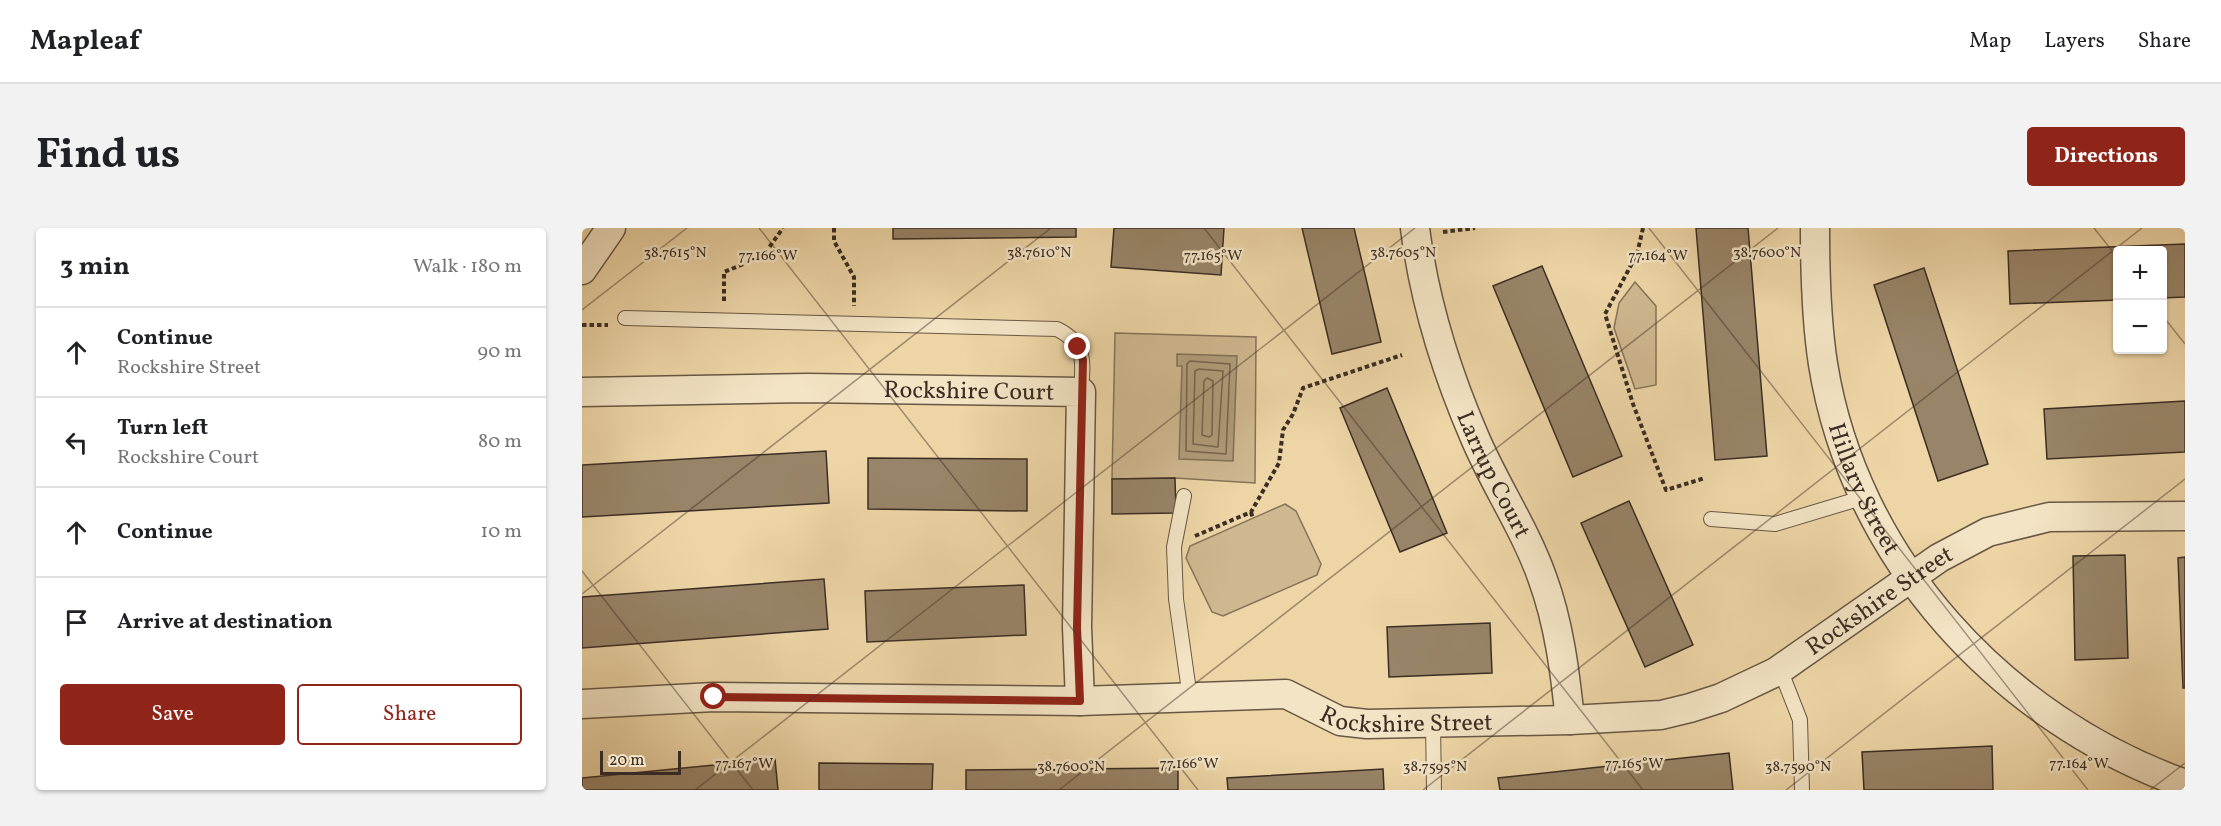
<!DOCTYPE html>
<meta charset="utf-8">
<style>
:root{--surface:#fff;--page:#f2f2f2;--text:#202124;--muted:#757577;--line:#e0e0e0;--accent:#8f2418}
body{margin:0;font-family:Vollkorn,serif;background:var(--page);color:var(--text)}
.controls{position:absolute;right:18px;top:18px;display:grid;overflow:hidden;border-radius:6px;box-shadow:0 2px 4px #0004}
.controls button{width:54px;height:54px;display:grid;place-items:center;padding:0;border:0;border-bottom:2px solid var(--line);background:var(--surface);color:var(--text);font:30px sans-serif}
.scale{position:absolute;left:18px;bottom:15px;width:81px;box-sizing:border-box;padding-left:6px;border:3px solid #3c2d24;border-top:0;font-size:16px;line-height:21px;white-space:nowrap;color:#3c2d24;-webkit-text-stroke:4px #f3e4c5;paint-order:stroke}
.stop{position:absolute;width:18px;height:18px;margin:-14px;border:4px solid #8f2418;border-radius:50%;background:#fff}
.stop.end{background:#8f2418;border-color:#fff;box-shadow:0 2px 6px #0008}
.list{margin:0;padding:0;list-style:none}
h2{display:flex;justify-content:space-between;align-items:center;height:78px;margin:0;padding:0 24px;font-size:26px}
h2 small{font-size:20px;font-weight:400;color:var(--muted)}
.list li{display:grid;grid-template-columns:39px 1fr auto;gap:18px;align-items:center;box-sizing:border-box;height:90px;padding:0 24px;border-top:2px solid var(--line)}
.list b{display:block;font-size:22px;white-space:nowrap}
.list p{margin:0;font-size:20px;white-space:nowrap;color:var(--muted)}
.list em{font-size:20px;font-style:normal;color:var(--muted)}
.actions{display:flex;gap:12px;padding:18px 24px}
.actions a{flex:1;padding:14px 0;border:2px solid var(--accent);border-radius:6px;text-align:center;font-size:21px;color:var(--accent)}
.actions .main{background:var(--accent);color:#fff}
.icon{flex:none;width:33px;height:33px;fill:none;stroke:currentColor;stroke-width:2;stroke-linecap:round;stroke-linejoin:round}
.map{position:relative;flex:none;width:1603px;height:562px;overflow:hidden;border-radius:6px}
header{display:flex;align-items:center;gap:36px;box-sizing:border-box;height:84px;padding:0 30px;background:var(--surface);border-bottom:2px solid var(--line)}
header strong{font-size:28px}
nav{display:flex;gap:33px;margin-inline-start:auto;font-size:21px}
.intro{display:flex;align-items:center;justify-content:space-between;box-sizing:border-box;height:144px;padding:0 36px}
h1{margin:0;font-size:42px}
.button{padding:15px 27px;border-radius:6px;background:var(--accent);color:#fff;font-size:21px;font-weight:700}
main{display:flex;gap:36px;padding:0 36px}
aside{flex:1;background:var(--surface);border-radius:6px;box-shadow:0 2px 4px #0004}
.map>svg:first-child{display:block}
.green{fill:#cfb890;stroke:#86725a;stroke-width:1.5}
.water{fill:#b19c7a;stroke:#827058;stroke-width:1.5}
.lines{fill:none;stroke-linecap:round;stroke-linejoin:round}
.shore{stroke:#76644f;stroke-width:1.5}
.building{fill:#988468;stroke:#3c2d24;stroke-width:1.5}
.lane-casing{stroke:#685744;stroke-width:16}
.street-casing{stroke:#685744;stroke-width:31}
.path{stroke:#3c2d24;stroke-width:4;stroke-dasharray:4.5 3;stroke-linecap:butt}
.lane{stroke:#f3e4c5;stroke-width:14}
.street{stroke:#f3e4c5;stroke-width:28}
.route{stroke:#8f2418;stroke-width:8}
.ticks{fill:none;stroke:#3c2d24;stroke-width:1.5;stroke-opacity:0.45}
.labels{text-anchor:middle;stroke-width:5;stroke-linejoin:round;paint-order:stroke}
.street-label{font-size:24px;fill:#3c2d24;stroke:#f3e4c5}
.ticks-label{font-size:15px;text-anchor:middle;fill:#3c2d24;stroke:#f3e4c5;stroke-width:5;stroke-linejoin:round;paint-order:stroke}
</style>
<header>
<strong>Mapleaf</strong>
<nav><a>Map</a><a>Layers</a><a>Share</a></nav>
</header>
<div class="intro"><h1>Find us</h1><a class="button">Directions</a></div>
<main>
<aside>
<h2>3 min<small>Walk · 180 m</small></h2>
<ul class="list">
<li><svg class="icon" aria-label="ahead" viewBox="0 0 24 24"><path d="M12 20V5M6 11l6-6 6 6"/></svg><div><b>Continue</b><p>Rockshire Street</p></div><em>90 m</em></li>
<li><svg class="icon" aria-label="left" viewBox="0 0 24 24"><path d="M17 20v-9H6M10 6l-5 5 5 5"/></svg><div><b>Turn left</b><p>Rockshire Court</p></div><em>80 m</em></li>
<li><svg class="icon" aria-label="ahead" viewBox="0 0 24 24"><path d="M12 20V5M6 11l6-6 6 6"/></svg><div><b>Continue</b></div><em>10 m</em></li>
<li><svg class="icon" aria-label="arrive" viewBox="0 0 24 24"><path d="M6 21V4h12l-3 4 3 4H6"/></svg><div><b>Arrive at destination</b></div></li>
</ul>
<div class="actions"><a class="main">Save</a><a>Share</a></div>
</aside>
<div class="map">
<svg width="1603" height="562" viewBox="0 0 1603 562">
<rect width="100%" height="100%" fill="#edd5a6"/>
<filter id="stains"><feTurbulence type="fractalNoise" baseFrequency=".00333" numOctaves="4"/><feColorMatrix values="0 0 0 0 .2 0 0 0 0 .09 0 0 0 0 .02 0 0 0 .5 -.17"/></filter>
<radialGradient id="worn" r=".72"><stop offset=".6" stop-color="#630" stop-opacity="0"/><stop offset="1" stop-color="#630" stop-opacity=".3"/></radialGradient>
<g class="green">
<path d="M1053 54 1074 78V157L1053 161 1032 100 1037 75Z"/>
<path d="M533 105 674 109 673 255 593 250 530 251Z"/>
<path d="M703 276 714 283 739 336 735 347 641 388 630 384 604 330 608 318Z"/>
</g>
<path class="water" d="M595 126 655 128 651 233 597 231 600 138H595Z"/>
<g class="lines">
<g class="shore">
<path d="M608 133 648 136 644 226 604 223 605 136Z"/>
<path d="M617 141 641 143 636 219 611 216 613 143Z"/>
<path d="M625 150 631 153 630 207 627 209 620 207 622 153Z"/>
</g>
</g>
<g class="building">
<path d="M311 0H494V9L311 11Z"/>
<path d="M532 0H642L639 47 529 39Z"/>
<path d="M720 0H772L799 114 750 126Z"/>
<path d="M1114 0H1166L1185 228 1133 232Z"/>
<path d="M1603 16V69L1580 70V22H1536V72L1428 76 1426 23Z"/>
<path d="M960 38 1040 228 991 249 911 58Z"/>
<path d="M1342 40 1406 236 1356 253 1292 57Z"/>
<path d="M805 160 865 305 818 324 758 180Z"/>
<path d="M1603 173V224L1465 231 1462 181Z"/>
<path d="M244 223 247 275 0 289V237Z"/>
<path d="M286 230 445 231V283L286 281Z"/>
<path d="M593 250 594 285 530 286V251Z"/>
<path d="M1047 273 1111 417 1063 439 999 295Z"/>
<path d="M1543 327 1546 430 1493 432 1491 328Z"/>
<path d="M1603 329V460H1601L1596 330Z"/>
<path d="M242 351 246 401 0 420V369Z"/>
<path d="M442 357 444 407 285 414 283 363Z"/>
<path d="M908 395 910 445 807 449 805 399Z"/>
<path d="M1410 518 1411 562H1282L1280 524Z"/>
<path d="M1147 525 1151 562H918L916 550Z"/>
<path d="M193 531 196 562H0V550Z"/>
<path d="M237 535 351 536 350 562H237Z"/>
<path d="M596 540V562H384V542Z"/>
<path d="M801 541 802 562H646L645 550Z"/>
</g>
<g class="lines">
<defs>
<g id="lane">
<path d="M43 90 475 101C505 116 501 134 499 164"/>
<path d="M602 268 592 319 594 371 608 470"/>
<path d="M1129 291 1193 296 1283 269"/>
<path d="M1198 441 1218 492 1220 562"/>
<path d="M851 495 852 562"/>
</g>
<g id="street">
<path id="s1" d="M833 0C842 72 864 143 893 210 913 257 943 301 960 349 977 395 983 444 988 492"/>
<path id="s2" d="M1233 0C1233 46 1234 91 1241 136 1272 331 1420 491 1603 556"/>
<path d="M0 42 29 0"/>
<path id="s3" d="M0 164 225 160 499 164 495 399 498 473"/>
<path id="s4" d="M0 476 132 469 498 473 704 466 758 493 785 496 988 492 1079 487 1108 480 1139 470 1194 444 1357 330 1406 304 1467 289 1603 288"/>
</g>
</defs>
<use href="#lane" class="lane-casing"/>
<use href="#street" class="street-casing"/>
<g class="path">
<path d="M252 0V13L272 49V78"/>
<path d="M1061 0 1055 26 1023 86 1051 176 1084 262 1123 250"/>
<path d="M861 4 893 0"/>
<path d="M142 73V44L181 28 201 0"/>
<path d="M0 97H26"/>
<path d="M669 284 671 291"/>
<path d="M613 308 669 284 697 235 701 202 711 186 721 160 820 127"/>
</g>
<use href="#lane" class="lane"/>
<use href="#street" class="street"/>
</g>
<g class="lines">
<path class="route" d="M132 469 498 473 495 399 501 132 496 119"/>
</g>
<path class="ticks" d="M177 0 616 562M622 0 1061 562M1067 0 1506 562M1512 0 1536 30M0 82 105 0M1580 87 1603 116M0 343 171 562M0 366 469 0M113 562 833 0M477 562 1196 0M841 562 1560 0M1204 562 1603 251M1568 562 1603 535"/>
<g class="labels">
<g class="street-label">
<text dy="8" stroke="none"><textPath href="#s3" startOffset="387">Rockshire Court</textPath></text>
<text dy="8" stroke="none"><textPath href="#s1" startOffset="260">Larrup Court</textPath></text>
<text dy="8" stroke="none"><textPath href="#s2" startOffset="268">Hillary Street</textPath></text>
<text dy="8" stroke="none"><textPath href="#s4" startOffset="1335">Rockshire Street</textPath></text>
<text dy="8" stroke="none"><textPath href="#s4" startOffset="831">Rockshire Street</textPath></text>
</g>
</g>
<g class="ticks-label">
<text x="93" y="29">38.7615°N</text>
<text x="457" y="29">38.7610°N</text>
<text x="821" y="29">38.7605°N</text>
<text x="1185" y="29">38.7600°N</text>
<text x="1076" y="32">77.164°W</text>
<text x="186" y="32">77.166°W</text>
<text x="631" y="32">77.165°W</text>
<text x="162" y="540">77.167°W</text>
<text x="607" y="540">77.166°W</text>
<text x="1052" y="540">77.165°W</text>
<text x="1497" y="540">77.164°W</text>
<text x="489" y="543">38.7600°N</text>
<text x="853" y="543">38.7595°N</text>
<text x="1216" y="543">38.7590°N</text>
</g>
<rect width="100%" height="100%" filter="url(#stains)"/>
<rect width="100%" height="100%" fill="url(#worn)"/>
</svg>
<div class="controls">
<button>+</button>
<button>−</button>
</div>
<div class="scale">20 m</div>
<div class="stop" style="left:132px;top:469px"></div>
<div class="stop end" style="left:496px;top:119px"></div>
</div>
</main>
